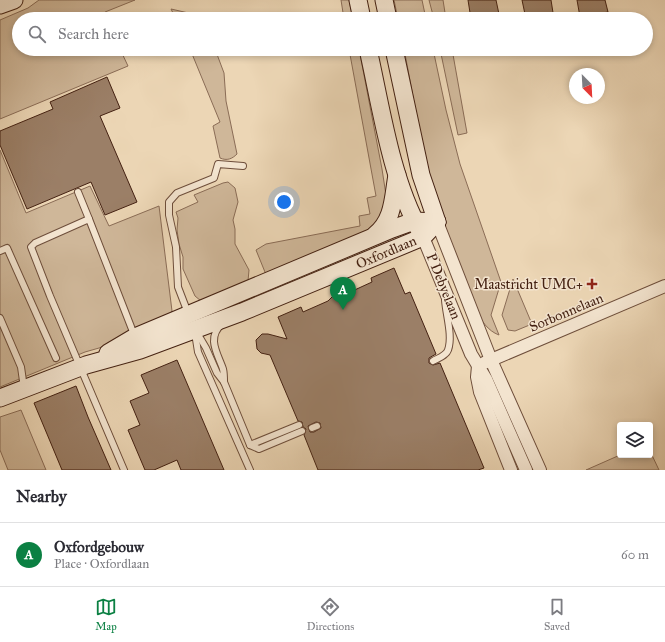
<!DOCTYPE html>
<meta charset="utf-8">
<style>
:root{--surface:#fff;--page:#f2f2f3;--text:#2b2b33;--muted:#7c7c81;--line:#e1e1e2;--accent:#0b8043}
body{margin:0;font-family:"IM FELL Great Primer",serif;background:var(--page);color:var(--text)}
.controls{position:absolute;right:12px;bottom:12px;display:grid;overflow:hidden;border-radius:4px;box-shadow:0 2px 6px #0003}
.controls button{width:36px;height:36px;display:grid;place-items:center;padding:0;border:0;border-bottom:1px solid var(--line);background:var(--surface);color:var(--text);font:20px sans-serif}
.compass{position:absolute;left:569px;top:68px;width:36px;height:36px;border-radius:50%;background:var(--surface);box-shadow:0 2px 6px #0003;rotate:156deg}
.you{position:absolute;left:284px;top:202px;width:14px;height:14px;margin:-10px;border:3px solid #fff;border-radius:50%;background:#1a73e8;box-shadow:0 0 0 6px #1a73e833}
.badge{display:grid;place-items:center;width:26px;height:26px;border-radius:50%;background:var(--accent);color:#fff;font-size:13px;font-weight:700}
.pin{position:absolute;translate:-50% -33px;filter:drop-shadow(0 1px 2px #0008)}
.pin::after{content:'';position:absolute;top:21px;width:14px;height:12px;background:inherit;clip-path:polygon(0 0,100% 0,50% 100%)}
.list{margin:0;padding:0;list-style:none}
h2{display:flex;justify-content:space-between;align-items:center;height:52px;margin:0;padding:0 16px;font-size:17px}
h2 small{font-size:13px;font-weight:400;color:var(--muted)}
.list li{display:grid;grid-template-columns:26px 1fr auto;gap:12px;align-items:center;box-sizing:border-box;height:64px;padding:0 16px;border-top:1px solid var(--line)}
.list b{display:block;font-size:15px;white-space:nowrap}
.list p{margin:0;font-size:13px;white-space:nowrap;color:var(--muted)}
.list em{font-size:13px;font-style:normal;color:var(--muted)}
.icon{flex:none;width:22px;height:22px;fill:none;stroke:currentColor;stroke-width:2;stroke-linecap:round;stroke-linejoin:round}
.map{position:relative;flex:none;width:665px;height:470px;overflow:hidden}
.search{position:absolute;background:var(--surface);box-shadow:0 2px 6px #0003;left:12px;right:12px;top:12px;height:44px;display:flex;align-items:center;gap:10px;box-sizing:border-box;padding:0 14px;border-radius:22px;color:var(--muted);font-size:15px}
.sheet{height:116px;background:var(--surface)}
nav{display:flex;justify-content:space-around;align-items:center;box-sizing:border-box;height:56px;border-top:1px solid var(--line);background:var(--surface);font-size:11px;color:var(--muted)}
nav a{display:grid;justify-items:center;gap:2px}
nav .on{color:var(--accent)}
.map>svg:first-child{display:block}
.green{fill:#cfb799;stroke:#8a6c56}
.building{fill:#9b7f67;stroke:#442112;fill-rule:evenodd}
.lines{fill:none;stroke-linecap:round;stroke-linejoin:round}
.lane-casing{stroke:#6e4e3b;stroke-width:8}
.street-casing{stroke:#6e4e3b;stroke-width:14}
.secondary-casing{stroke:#442112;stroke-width:19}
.lane{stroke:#f3e4cf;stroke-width:6}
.street{stroke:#f3e4cf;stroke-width:12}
.secondary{stroke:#f3e4cf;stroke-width:17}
.poi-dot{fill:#8f2418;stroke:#f3e4cf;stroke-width:1.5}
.labels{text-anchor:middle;stroke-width:3;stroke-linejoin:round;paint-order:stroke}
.street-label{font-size:14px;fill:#442112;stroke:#f3e4cf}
.poi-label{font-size:14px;fill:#442112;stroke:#f3e4cf;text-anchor:end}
</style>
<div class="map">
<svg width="665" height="470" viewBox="0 0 665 470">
<rect width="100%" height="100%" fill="#ecd6b5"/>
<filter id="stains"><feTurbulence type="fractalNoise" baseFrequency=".005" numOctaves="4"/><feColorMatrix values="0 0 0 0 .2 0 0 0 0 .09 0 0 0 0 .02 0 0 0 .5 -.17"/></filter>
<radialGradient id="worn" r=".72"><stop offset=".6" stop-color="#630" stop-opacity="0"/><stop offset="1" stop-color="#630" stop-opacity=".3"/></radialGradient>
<g class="green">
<path d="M39 0H135L105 12 108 19H19V49H120L128 66 0 119V20L28 8Z"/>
<path d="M341 0H349L353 19H344Z"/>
<path d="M394 0H422L426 19H398Z"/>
<path d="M429 0H443L446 19H434Z"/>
<path d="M171 9 206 17 208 19H176Z"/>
<path d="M190 49H215L224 73 226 101 237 154C232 159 227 161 220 158L213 126 220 122Z"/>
<path d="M349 49H359L382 169 386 195V208L372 230 267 277 256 250 266 244 360 226 359 216 370 214 367 198 376 196Z"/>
<path d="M404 49H433L446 110 460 164 501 282 491 315 499 335C477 327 471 294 463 275 452 245 440 216 432 186 420 141 413 94 404 49Z"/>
<path d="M440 49H452L467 133 458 135Z"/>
<path d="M0 150 26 213 90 186 109 226 159 206 172 311 166 318 106 346 85 352 0 387Z"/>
<path d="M228 182 235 188 238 202 233 220 235 229V244L249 270 248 281 201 301 195 296 183 269V257L179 244 177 230 178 218 176 212 198 202 194 195 223 183Z"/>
<path d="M513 279 532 324 515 331 508 330 502 315Z"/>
<path d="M21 410 46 470H8L0 450V417Z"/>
<path d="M650 451 659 470H586L620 455H650Z"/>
</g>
<g class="building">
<path d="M468 0H496L500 19H471Z"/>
<path d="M522 0H551L554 19H526Z"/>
<path d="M577 0H605L608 12 580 17Z"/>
<path d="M107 77 120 108 100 116 137 202 105 215 91 182 27 209 0 145V131L53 109 50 102Z"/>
<path d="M394 268 405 294 410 292 436 354 429 358V363L433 365 440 363 484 468 478 470H318L304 435 306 429 303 427 302 422 298 421 270 355 261 353 257 349 256 340 262 334H268L287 339 278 317 301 307 303 312 328 301 335 294 341 292 348 293 372 282 371 278ZM316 422 320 423 321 428 314 432H310L308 426Z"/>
<path d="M177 360 224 470H181L177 460 154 470H145L128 430 140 425 130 401 149 393 141 375Z"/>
<path d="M76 386 88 417 111 470H62L47 434 34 403Z"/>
</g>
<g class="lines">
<defs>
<g id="lane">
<path d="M78 192 89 219"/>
<path d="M0 251 7 248 56 358"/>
<path d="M188 313 178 287 176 247 169 215V202L177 193 214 178 218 164 243 166"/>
<path d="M0 318 21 367 24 388"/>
<path d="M222 324C206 338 218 354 223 369 224 373 224 378 224 382"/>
<path d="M196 331 206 348 217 373 224 382 250 445 259 449 302 431"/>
<path d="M195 333 198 352 250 470"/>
<path d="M433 361C438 358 446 356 448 350 453 336 446 315 445 300"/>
<path d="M312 428 317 426"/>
<path d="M250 445 299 425"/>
<path d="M124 470 50 296 31 247 35 243 89 219 135 337"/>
</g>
<g id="street">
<path d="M437 222 491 360 540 470"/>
<path d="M423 237 471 354 486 379 526 470"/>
<path d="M484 363 665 286"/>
<path d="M478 366 477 377 480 392 511 470"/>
</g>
<g id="secondary">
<path d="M358 0 362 19"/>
<path d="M384 0 388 19"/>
<path d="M0 5 14 0"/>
<path d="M368 49C381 107 391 179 420 231"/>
<path d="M394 49 421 175 437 222"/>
<path d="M375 235C394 220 393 197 397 175"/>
<path d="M108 353 135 337 392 229 414 221 437 222"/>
<path d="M0 398 86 365 140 350 242 312 423 237 437 222"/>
</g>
</defs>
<use href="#lane" class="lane-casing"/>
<use href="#street" class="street-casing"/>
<use href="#secondary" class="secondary-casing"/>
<use href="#lane" class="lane"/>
<use href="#street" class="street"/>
<use href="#secondary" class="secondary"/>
</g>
<path class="poi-dot" d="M590 278h4v4h4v4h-4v4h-4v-4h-4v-4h4z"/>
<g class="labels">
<g class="street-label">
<text transform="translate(386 252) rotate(-23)" y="5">Oxfordlaan</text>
<text transform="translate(444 286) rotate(68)" y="5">P Debyelaan</text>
<text transform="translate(566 312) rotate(-23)" y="5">Sorbonnelaan</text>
</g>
<g class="poi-label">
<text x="583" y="289">Maastricht UMC+</text>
</g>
</g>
<rect width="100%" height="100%" filter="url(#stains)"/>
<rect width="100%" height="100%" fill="url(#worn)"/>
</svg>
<div class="controls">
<button><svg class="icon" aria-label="layers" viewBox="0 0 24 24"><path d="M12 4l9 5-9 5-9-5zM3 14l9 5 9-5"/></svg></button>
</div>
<svg class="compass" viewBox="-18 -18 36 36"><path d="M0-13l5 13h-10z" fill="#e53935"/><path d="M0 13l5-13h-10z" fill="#7c7c81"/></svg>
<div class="you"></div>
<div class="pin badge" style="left:343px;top:310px">A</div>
<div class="search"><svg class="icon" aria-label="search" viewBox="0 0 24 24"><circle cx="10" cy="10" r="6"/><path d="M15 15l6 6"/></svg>Search here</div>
</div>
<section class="sheet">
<h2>Nearby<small></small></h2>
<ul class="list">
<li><span class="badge">A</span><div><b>Oxfordgebouw</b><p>Place · Oxfordlaan</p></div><em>60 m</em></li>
</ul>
</section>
<nav>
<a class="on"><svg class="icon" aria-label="map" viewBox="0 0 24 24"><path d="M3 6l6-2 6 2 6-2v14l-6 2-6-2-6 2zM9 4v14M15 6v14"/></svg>Map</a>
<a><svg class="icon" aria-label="directions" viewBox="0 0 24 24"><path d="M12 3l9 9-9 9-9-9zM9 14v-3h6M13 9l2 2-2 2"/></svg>Directions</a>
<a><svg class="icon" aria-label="saved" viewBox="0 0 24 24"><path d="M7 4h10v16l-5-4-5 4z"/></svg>Saved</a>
</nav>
